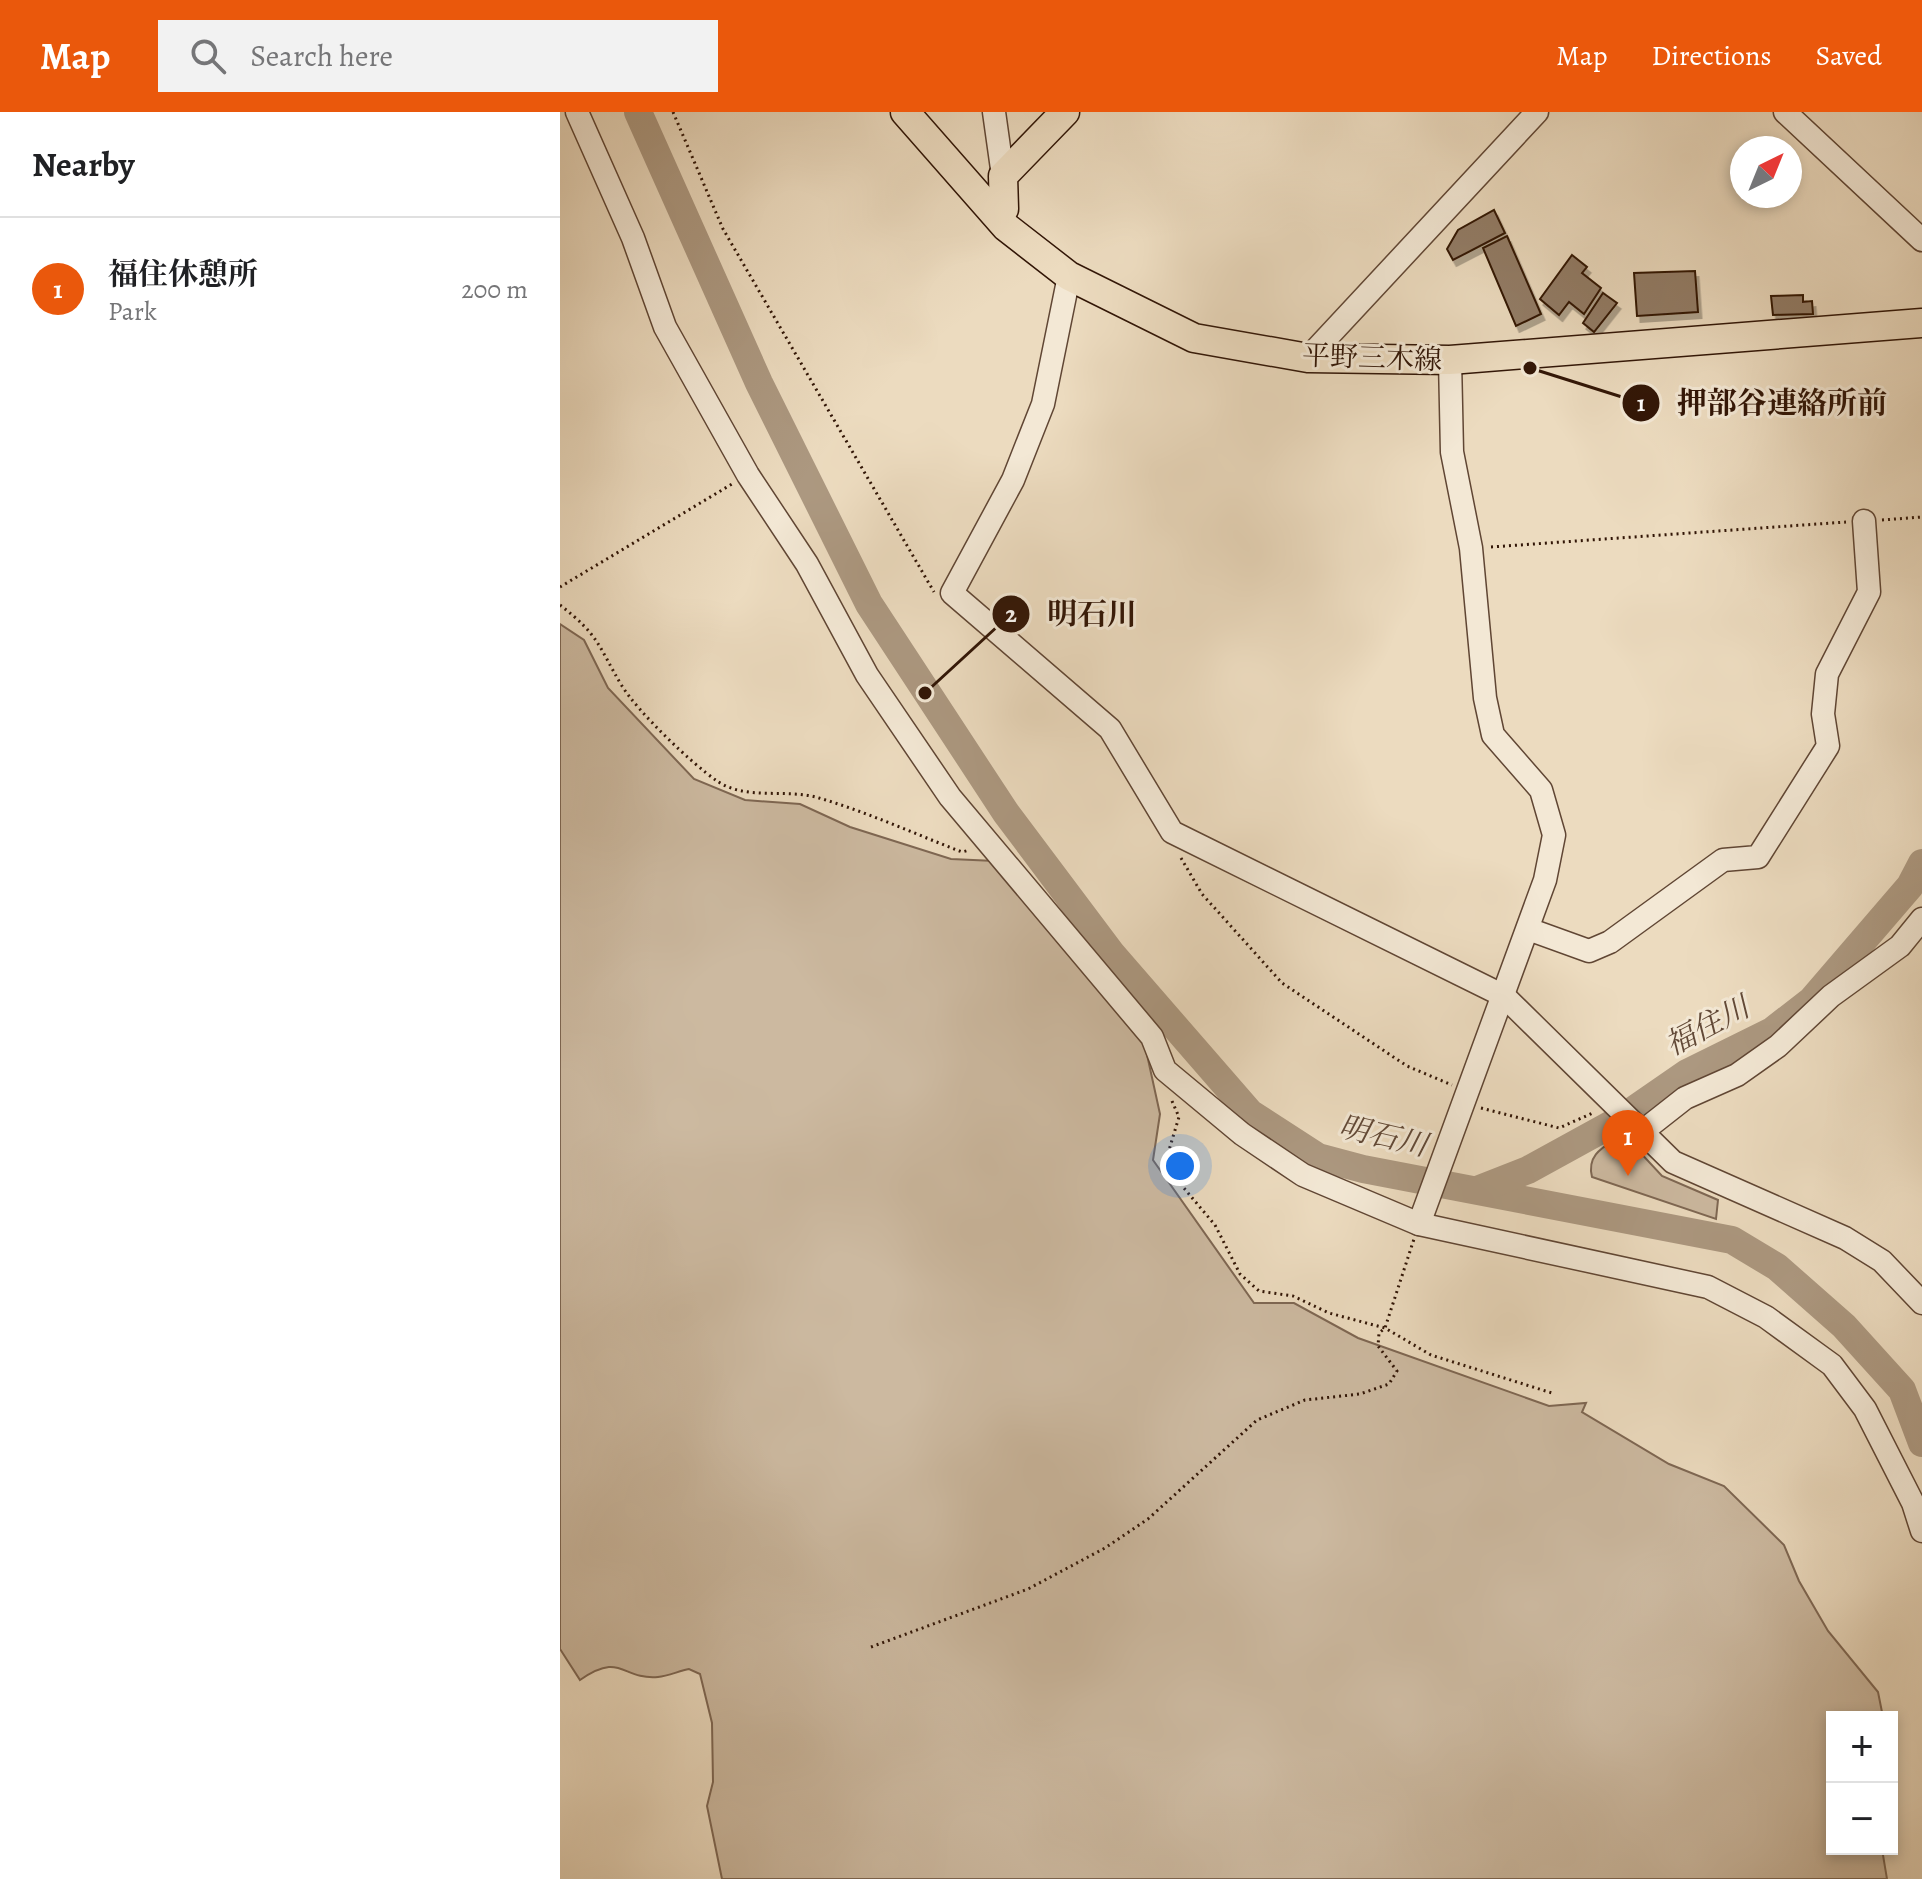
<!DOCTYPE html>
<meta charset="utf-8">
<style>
:root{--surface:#fff;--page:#f2f2f2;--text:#202124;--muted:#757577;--line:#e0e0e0;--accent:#ea580c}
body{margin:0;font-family:Alegreya,"Noto Serif JP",serif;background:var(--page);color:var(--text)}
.controls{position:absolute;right:24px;bottom:24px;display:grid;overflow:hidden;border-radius:0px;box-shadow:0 4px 12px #0003}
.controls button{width:72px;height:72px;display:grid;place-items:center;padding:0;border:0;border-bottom:2px solid var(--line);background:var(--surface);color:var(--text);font:40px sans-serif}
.compass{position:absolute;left:1170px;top:24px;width:72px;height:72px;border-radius:50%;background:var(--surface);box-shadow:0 4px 12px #0003;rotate:43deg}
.you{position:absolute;left:620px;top:1054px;width:28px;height:28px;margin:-20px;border:6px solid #fff;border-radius:50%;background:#1a73e8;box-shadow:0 0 0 12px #1a73e833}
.badge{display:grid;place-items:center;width:52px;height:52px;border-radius:50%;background:var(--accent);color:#fff;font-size:26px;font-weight:700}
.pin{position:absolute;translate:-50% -66px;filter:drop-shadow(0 2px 4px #0008)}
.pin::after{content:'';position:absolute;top:42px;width:28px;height:24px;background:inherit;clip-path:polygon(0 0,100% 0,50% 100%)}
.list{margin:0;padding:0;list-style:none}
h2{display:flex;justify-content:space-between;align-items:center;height:104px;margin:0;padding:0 32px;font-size:34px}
h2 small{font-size:26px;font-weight:400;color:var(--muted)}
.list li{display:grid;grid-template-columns:52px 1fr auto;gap:24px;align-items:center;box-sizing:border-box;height:144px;padding:0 32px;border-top:2px solid var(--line)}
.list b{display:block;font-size:30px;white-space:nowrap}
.list p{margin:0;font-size:26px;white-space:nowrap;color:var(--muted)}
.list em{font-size:26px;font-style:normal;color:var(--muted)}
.icon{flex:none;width:44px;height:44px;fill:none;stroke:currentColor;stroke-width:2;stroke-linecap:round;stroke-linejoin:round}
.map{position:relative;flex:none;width:1362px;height:1767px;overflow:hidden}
header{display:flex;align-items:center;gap:48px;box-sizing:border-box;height:112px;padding:0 40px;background:var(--accent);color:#fff}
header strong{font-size:38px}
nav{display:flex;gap:44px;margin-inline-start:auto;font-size:28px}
.search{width:560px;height:72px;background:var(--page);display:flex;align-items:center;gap:20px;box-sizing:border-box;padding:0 28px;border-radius:0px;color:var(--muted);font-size:30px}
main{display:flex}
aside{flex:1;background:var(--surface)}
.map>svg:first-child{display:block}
.green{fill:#ccb9a0;stroke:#7e6753;stroke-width:2}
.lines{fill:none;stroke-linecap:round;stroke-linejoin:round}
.river{stroke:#ac9880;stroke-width:28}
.building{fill:#927c66;stroke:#311506;stroke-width:2;filter:url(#shadow)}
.minor-casing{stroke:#604634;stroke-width:25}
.major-casing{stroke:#311506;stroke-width:31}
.path{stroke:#311506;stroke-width:3;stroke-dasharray:2 4;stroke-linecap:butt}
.minor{stroke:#f3e8d5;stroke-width:22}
.major{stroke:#ecdbbf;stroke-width:28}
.labels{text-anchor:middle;stroke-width:6;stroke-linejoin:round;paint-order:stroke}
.street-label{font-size:28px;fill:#311506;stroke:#f3e8d5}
.water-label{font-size:30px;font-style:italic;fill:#624937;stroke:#f3e8d5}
.leader{fill:none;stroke:#311506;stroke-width:3}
.callout-dot{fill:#311506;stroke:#f3e8d5;stroke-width:3}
.mark-label{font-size:24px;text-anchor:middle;font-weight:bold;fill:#fff}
.callout-label{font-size:30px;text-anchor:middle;font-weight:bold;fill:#311506;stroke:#f3e8d5;stroke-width:6;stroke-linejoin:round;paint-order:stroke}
</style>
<header>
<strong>Map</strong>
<div class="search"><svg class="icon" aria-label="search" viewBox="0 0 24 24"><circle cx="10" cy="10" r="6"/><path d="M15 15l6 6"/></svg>Search here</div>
<nav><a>Map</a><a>Directions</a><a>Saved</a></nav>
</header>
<main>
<aside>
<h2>Nearby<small></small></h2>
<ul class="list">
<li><span class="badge">1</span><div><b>福住休憩所</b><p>Park</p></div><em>200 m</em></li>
</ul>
</aside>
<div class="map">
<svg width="1362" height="1767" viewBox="0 0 1362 1767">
<defs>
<filter id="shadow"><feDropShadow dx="3.5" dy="6" stdDeviation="0" flood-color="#0004"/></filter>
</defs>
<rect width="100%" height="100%" fill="#ecdbbf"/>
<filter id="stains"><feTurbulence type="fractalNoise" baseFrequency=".0025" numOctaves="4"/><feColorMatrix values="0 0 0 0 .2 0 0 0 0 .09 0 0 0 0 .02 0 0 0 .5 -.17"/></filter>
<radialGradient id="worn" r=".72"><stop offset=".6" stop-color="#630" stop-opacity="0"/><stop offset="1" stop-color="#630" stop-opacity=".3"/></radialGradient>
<g class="green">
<path d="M0 512 24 528 48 576 134 667 185 688 240 692 290 715 391 747 435 749 584 929 600 1002 593 1048 694 1191H734L798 1226 989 1294 1026 1291 1022 1300 1109 1352 1164 1374 1224 1433 1239 1469 1268 1519 1318 1580 1323 1605H1272V1737H1322L1327 1767H162L147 1694 153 1670 152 1611 140 1562 129 1557C119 1559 108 1564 98 1565 61 1568 62 1539 20 1568L0 1537Z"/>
<path d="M1063 1022 1102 1064 1158 1088 1156 1107 1032 1065C1026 1041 1046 1034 1063 1022Z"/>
</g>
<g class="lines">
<g class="river">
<path d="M78 0 199 271 309 492 446 701 551 841 690 1001 758 1045 803 1057 1172 1128 1217 1155 1284 1214 1342 1278 1362 1331"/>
<path d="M917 1078 968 1058 1059 1008 1127 961 1212 919 1252 888 1350 774 1362 751"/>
</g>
</g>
<g class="building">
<path d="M934 98 945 121 893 148 887 137 898 118Z"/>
<path d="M947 124 981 202 956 214 923 136Z"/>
<path d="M1012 143 1027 155 1022 161 1041 176 1024 202 1009 190 999 203 980 187Z"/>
<path d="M1135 159 1138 200 1077 204 1074 161Z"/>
<path d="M1043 181 1057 191 1034 220 1023 211Z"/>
<path d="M1243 183V190L1252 189 1253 202 1213 203 1211 184Z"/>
</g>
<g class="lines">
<defs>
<g id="minor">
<path d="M17 0 73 126 105 215 188 363 247 452 307 563 390 685 592 925 605 958 682 1022 743 1063 859 1112 1148 1175 1206 1205 1272 1253 1305 1297 1353 1391 1362 1419"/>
<path d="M434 0 443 64"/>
<path d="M1225 0 1362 128"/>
<path d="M509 164 483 292 453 368 392 481 550 617 612 720 944 884 1113 1050 1285 1126 1322 1149 1362 1191"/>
<path d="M748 246 977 0"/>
<path d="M968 817 1029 839 1050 830 1163 748 1198 745 1268 634 1263 602 1267 562 1309 480 1304 409"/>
<path d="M1083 1019 1125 986 1177 963 1218 934 1271 884 1340 834 1362 807"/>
<path d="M859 1112 985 768 994 723 981 678 933 623 925 586 911 436 892 340 890 248"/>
</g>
<g id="major">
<path d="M345 0 446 115 509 164 634 226 748 246 890 248 1362 211"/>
<path d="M444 97 443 64 505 0"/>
</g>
</defs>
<use href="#minor" class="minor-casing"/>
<use href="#major" class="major-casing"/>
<g class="path">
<path d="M113 0 163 117 374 480"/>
<path d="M1322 408 1362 405"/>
<path d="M931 435 1286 410"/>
<path d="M0 475 172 372"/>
<path d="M0 493C40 524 38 534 62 574 78 600 131 651 157 669 186 689 227 676 259 686 307 700 355 722 402 740L410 738"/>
<path d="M621 746 642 782 722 871 847 954 892 973"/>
<path d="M612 989 619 1005 606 1048 623 1075 655 1113 680 1162 699 1179 733 1184 769 1201 825 1216 871 1243 992 1281"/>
<path d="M921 996 999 1016 1035 1000"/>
<path d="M311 1535 468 1477 545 1436 588 1407 697 1308 745 1288 800 1282 829 1272 837 1259 818 1234 819 1221 825 1216 854 1127"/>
</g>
<use href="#minor" class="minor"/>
<use href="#major" class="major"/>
</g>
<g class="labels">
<g class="street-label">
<text transform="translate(812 245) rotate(2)" y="10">平野三木線</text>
</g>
<g class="water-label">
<text transform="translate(1147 914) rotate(-28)" y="10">福住川</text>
<text transform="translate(823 1024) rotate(13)" y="10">明石川</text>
</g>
</g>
<path class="leader" d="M970 256L1081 291M365 581L451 502"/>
<g class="callout-dot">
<circle cx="970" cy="256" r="8"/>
<circle cx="365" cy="581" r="8"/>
<circle cx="1081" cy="291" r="20"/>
<circle cx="451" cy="502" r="20"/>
</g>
<g class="mark-label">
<text x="1081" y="299">1</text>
<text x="451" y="510">2</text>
</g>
<g class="callout-label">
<text x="1222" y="301">押部谷連絡所前</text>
<text x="532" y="512">明石川</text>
</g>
<rect width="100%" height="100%" filter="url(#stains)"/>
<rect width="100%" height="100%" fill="url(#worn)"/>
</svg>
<div class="controls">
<button>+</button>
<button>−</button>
</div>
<svg class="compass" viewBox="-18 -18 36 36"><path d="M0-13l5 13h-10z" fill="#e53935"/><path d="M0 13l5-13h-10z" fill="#757577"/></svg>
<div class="you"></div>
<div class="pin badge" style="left:1068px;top:1064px">1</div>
</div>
</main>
